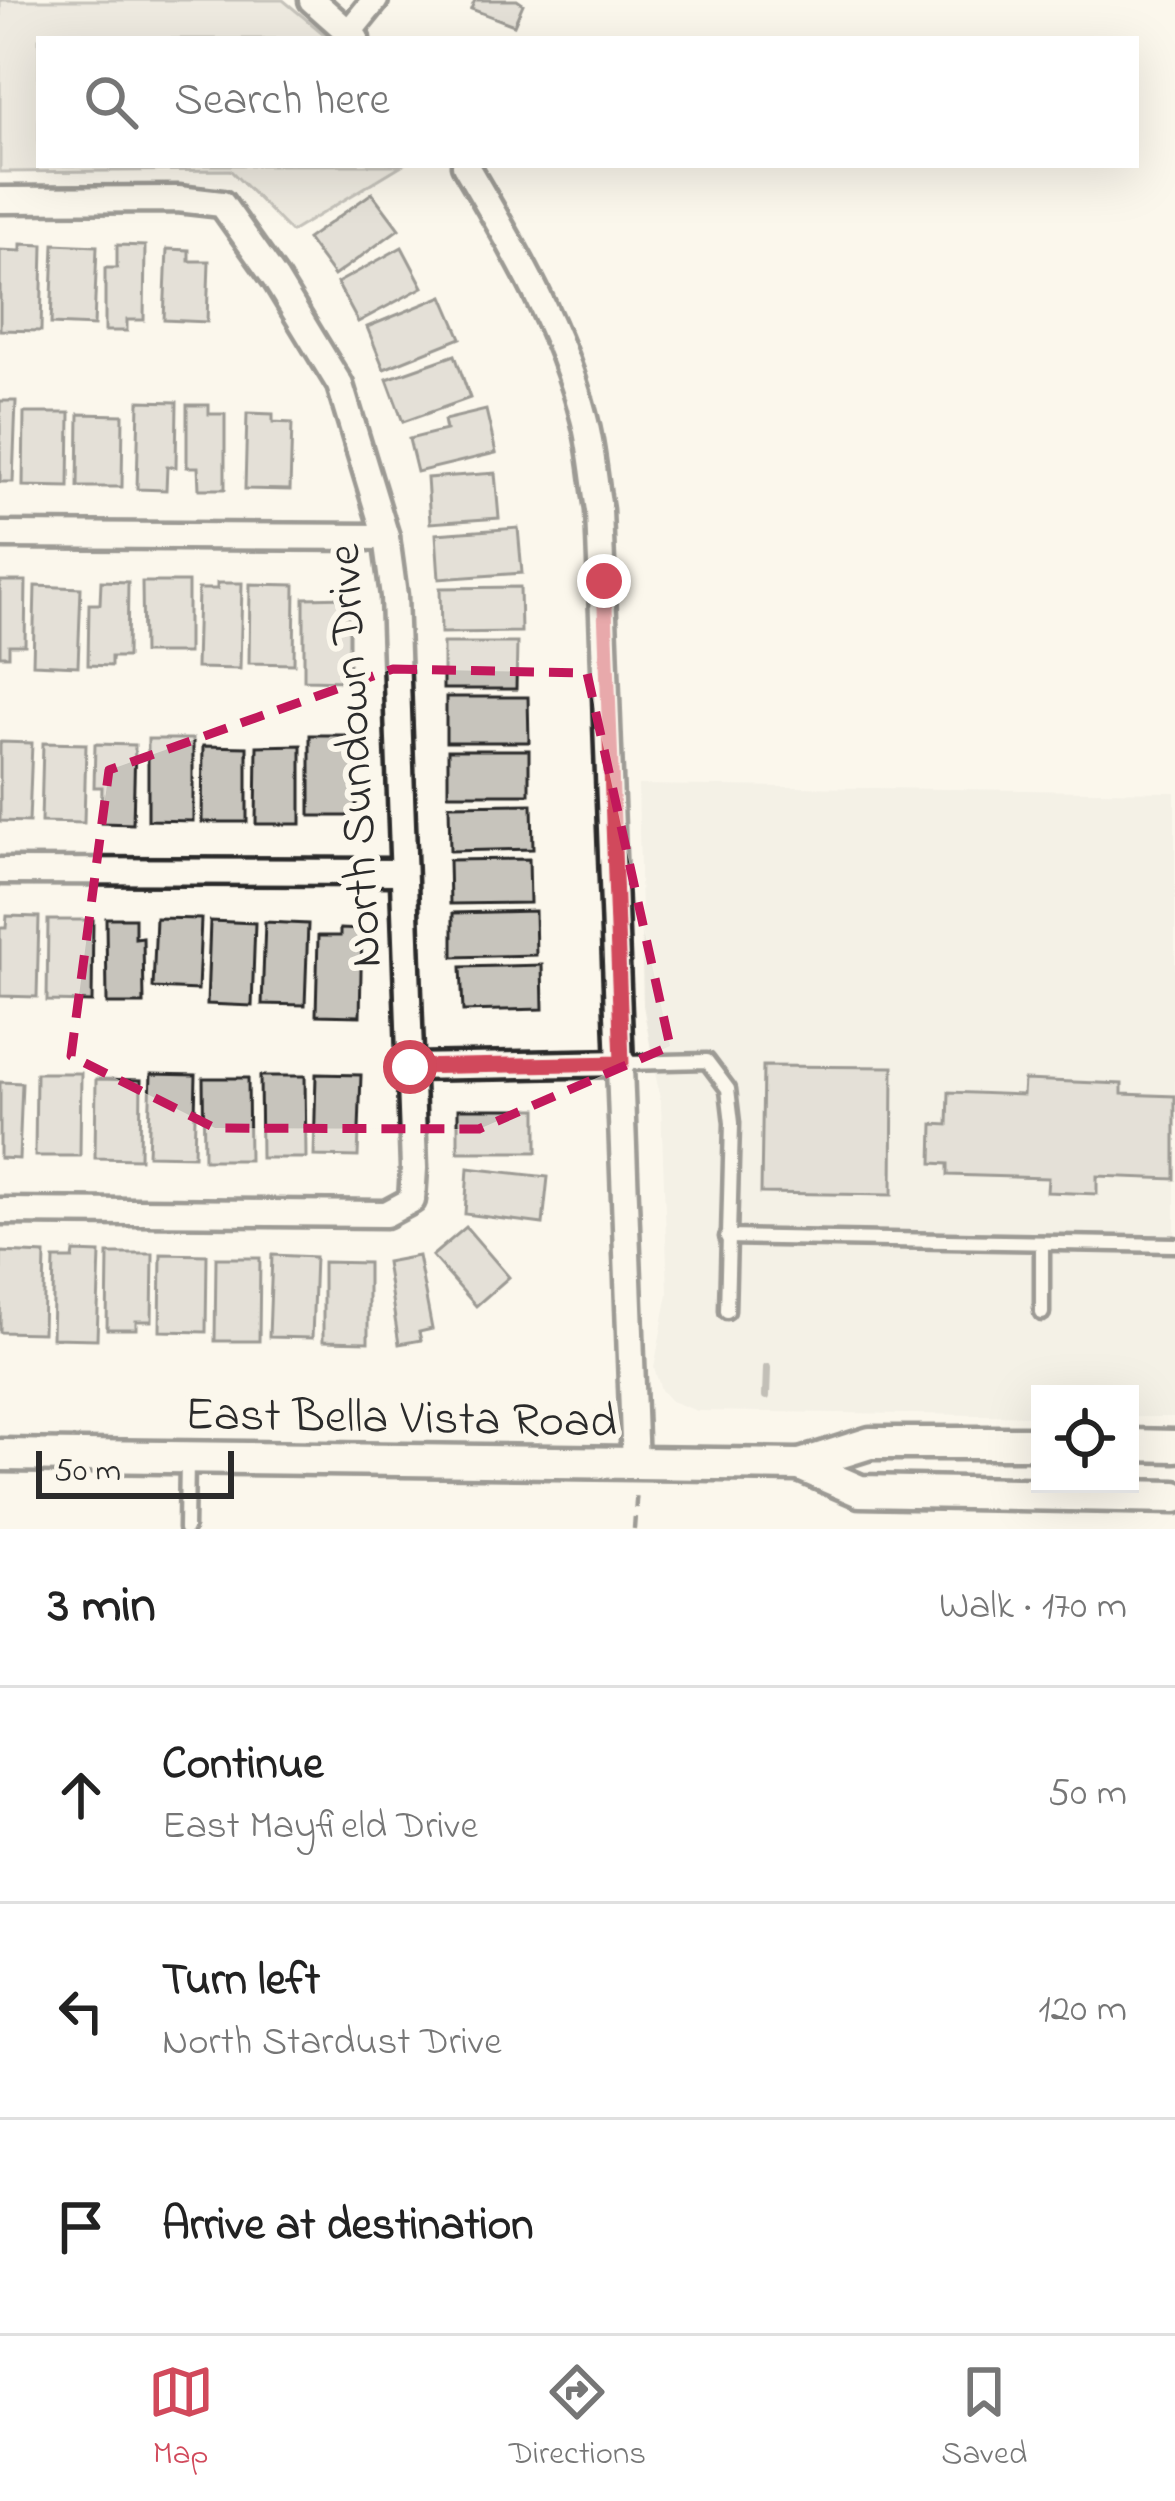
<!DOCTYPE html>
<meta charset="utf-8">
<style>
:root{--surface:#fff;--page:#f2f2f2;--text:#222;--muted:#767676;--line:#e0e0e0;--accent:#d1495b}
body{margin:0;font-family:"Indie Flower",sans-serif;background:var(--page);color:var(--text)}
.controls{position:absolute;right:36px;bottom:36px;display:grid;overflow:hidden;border-radius:0px;box-shadow:0 12px 48px #0002}
.controls button{width:108px;height:108px;display:grid;place-items:center;padding:0;border:0;border-bottom:3px solid var(--line);background:var(--surface);color:var(--text);font:60px sans-serif}
.scale{position:absolute;left:36px;bottom:30px;width:198px;box-sizing:border-box;padding-left:12px;border:6px solid #2b2b2b;border-top:0;font-size:33px;line-height:42px;white-space:nowrap;color:#2b2b2b;-webkit-text-stroke:9px #fbf7ec;paint-order:stroke}
.stop{position:absolute;width:36px;height:36px;margin:-27px;border:9px solid #d1495b;border-radius:50%;background:#fff}
.stop.end{background:#d1495b;border-color:#fff;box-shadow:0 3px 12px #0008}
.list{margin:0;padding:0;list-style:none}
h2{display:flex;justify-content:space-between;align-items:center;height:156px;margin:0;padding:0 48px;font-size:51px}
h2 small{font-size:39px;font-weight:400;color:var(--muted)}
.list li{display:grid;grid-template-columns:78px 1fr auto;gap:36px;align-items:center;box-sizing:border-box;height:216px;padding:0 48px;border-top:3px solid var(--line)}
.list b{display:block;font-size:45px;white-space:nowrap}
.list p{margin:0;font-size:39px;white-space:nowrap;color:var(--muted)}
.list em{font-size:39px;font-style:normal;color:var(--muted)}
.icon{flex:none;width:66px;height:66px;fill:none;stroke:currentColor;stroke-width:2;stroke-linecap:round;stroke-linejoin:round}
.map{position:relative;flex:none;width:1175px;height:1529px;overflow:hidden}
.search{position:absolute;background:var(--surface);box-shadow:0 12px 48px #0002;left:36px;right:36px;top:36px;height:132px;display:flex;align-items:center;gap:30px;box-sizing:border-box;padding:0 42px;border-radius:0px;color:var(--muted);font-size:45px}
.sheet{height:804px;background:var(--surface)}
nav{display:flex;justify-content:space-around;align-items:center;box-sizing:border-box;height:168px;border-top:3px solid var(--line);background:var(--surface);font-size:33px;color:var(--muted)}
nav a{display:grid;justify-items:center;gap:6px}
nav .on{color:var(--accent)}
.map>svg:first-child{display:block}
.built{fill:#ebe8de}
.green{fill:#dddad0;stroke:#84827e;stroke-width:3}
.lines{fill:none;stroke-linecap:round;stroke-linejoin:round}
.stream{stroke:#7b7a75;stroke-width:8}
.building{fill:#c7c4bc;stroke:#2b2b2b;stroke-width:3}
.service-casing{stroke:#2b2b2b;stroke-width:21}
.minor-casing{stroke:#2b2b2b;stroke-width:33}
.tertiary-casing{stroke:#2b2b2b;stroke-width:39}
.path{stroke:#2b2b2b;stroke-width:4.5;stroke-dasharray:12 9;stroke-linecap:butt}
.service{stroke:#fbf7ec;stroke-width:12}
.minor{stroke:#fbf7ec;stroke-width:24}
.tertiary{stroke:#fbf7ec;stroke-width:30}
.route{stroke:#d1495b;stroke-width:15}
.marked{fill:none;stroke:#c2185b;stroke-width:9;stroke-dasharray:24 15;stroke-linejoin:round}
.labels{text-anchor:middle;stroke-width:12;stroke-linejoin:round;paint-order:stroke}
.street-label{font-size:48px;fill:#2b2b2b;stroke:#fbf7ec}
</style>
<div class="map">
<svg width="1175" height="1529" viewBox="0 0 1175 1529">
<rect width="100%" height="100%" fill="#fbf7ec"/>
<filter id="ink" filterUnits="userSpaceOnUse"><feTurbulence type="fractalNoise" baseFrequency=".00833" numOctaves="2"/><feDisplacementMap in="SourceGraphic" scale="24" xChannelSelector="R" yChannelSelector="G"/><feConvolveMatrix kernelMatrix="1 2 1 2 8 2 1 2 1" color-interpolation-filters="sRGB"/></filter>
<g filter="url(#ink)">
<path class="built" d="M638 785 1175 792V1417H1130V1394H1040V1416L697 1411 671 1401 661 1390 654 1368 668 1293 661 1105 643 1005Z"/>
<path class="green" d="M0 0H283L330 39H39V165H402L291 232 230 170 0 172Z"/>
<g class="lines">
<path class="stream" d="M766 1396 767 1368"/>
</g>
<g class="building">
<path d="M475 0H517L523 4 514 25 471 9Z"/>
<path d="M372 193 399 229 334 276 307 239Z"/>
<path d="M21 244 43 245 41 331 0 330V250L21 251Z"/>
<path d="M54 244 97 246 94 326 51 324Z"/>
<path d="M117 245 145 246 144 320H127V331H105V268H117Z"/>
<path d="M402 247 423 287 358 322 337 283Z"/>
<path d="M167 249 189 250V261H209L207 322 164 320Z"/>
<path d="M443 296 461 338 384 369 367 327Z"/>
<path d="M455 355 470 398 403 422 387 379Z"/>
<path d="M0 401H16L13 482H0Z"/>
<path d="M139 401 177 402 176 467H167L166 490 137 489Z"/>
<path d="M187 405H209V414H225V489H199L198 467H187Z"/>
<path d="M486 410 496 453 417 472 409 439 446 430 444 420Z"/>
<path d="M24 413H70L69 487 23 486Z"/>
<path d="M247 413 273 414V422L292 423 290 490 245 489Z"/>
<path d="M79 414 123 415 122 487H78Z"/>
<path d="M495 473 499 518 430 523 427 478Z"/>
<path d="M518 528 522 573 439 579 436 534Z"/>
<path d="M0 581H26L25 645H9V656H0Z"/>
<path d="M101 581 128 582 127 657H111V666L88 665 89 604H100Z"/>
<path d="M142 582H188V653H143Z"/>
<path d="M217 583H242L240 669 196 668 198 589H217Z"/>
<path d="M250 584 295 585 294 664 249 663Z"/>
<path d="M35 586 81 588 78 666 33 664Z"/>
<path d="M520 587 521 632 441 633 440 588Z"/>
<path d="M349 597V681L304 680V598Z"/>
<path d="M443 643H517L516 689H443Z"/>
<path d="M446 697H528L529 742H446Z"/>
<rect x="310" y="735" width="46" height="81"/>
<path d="M148 739H193V821L148 820Z"/>
<path d="M0 742 32 743 29 822 0 821Z"/>
<path d="M43 743 86 744 84 823 41 822Z"/>
<path d="M95 744 135 745 133 824 101 823 102 787H94Z"/>
<path d="M301 745V824H256L257 746Z"/>
<path d="M203 746 247 747V822H202Z"/>
<rect x="448" y="750" width="81" height="44"/>
<path d="M532 804 533 849 450 851 449 805Z"/>
<path d="M529 859 530 903 450 904 449 860Z"/>
<path d="M535 911 536 955 453 957V913Z"/>
<path d="M7 916 39 917 37 997 0 996V928H6Z"/>
<path d="M106 918H135V938L143 937 144 1004H107Z"/>
<path d="M156 918 201 919 198 990 153 988Z"/>
<path d="M48 920H93L92 1002 47 1001Z"/>
<path d="M210 921 255 923 252 1006 207 1004Z"/>
<path d="M265 922 308 924 305 1005 262 1004Z"/>
<path d="M340 929 362 930 360 1016 316 1015 318 936H340Z"/>
<path d="M542 965 543 1009 463 1011 461 967Z"/>
<path d="M763 1066 893 1067 892 1195 761 1193Z"/>
<path d="M36 1073H81L80 1156H35Z"/>
<path d="M151 1074 196 1075 194 1156 148 1155Z"/>
<path d="M316 1074 361 1075 358 1157 314 1156Z"/>
<path d="M260 1076H305L306 1158H261Z"/>
<path d="M203 1078H248L249 1160H204Z"/>
<path d="M96 1079 141 1080 140 1159 95 1158Z"/>
<path d="M1024 1080 1122 1084V1094L1175 1096V1179L1097 1176V1194L1047 1192 1048 1178 948 1175V1164L932 1163 933 1124 948 1125 949 1092 1023 1095Z"/>
<path d="M0 1082 22 1083 19 1159 0 1158Z"/>
<rect x="458" y="1109" width="79" height="43"/>
<path d="M468 1168 548 1177 543 1224 465 1214Z"/>
<path d="M466 1227 509 1277 476 1306 432 1256Z"/>
<path d="M1 1252 45 1254 43 1333 0 1332Z"/>
<path d="M74 1252 100 1253 97 1339 52 1338 54 1259H73Z"/>
<path d="M108 1254H153L152 1321H136V1329H107Z"/>
<path d="M161 1254 207 1255 206 1332 160 1331Z"/>
<path d="M272 1255 315 1257 312 1338 269 1337Z"/>
<path d="M418 1256 432 1329 419 1332 421 1340 399 1344 386 1262Z"/>
<path d="M216 1258H260L259 1341H215Z"/>
<path d="M323 1262 368 1263V1342L323 1341Z"/>
</g>
<g class="lines">
<defs>
<g id="service">
<path d="M624 1063 707 1061 728 1089 732 1123 727 1311"/>
<path d="M727 1237 1175 1245"/>
<path d="M1042 1313V1243"/>
<path d="M186 1529 187 1458"/>
</g>
<g id="minor">
<path d="M312 0 356 39"/>
<path d="M349 32 375 0"/>
<path d="M465 165C512 245 561 327 584 418 592 448 594 480 599 510L635 1465"/>
<path d="M0 200 178 199 222 204 276 280 340 385 386 537 394 596 414 1168 412 1200 386 1214 0 1211"/>
<path d="M0 535 386 537"/>
<path d="M0 871 403 872"/>
<path d="M410 1067 623 1063"/>
</g>
<g id="tertiary">
<path d="M1130 1445 1175 1446"/>
<path d="M0 1455 800 1465 870 1443H1040"/>
<path d="M800 1465 860 1491 1175 1497"/>
</g>
</defs>
<use href="#service" class="service-casing"/>
<use href="#minor" class="minor-casing"/>
<use href="#tertiary" class="tertiary-casing"/>
<path class="path" d="M634 1529 637 1488"/>
<use href="#service" class="service"/>
<use href="#minor" class="minor"/>
<use href="#tertiary" class="tertiary"/>
</g>
</g>
<g class="lines" filter="url(#ink)">
<path class="route" d="M410 1067 622 1063 604 581"/>
</g>
<path d="M0 0H1175V1529H0ZM393 669 587 673 670 1046 479 1129 215 1128 71 1056 109 770Z" fill="#fbf7ec" fill-opacity=".55" fill-rule="evenodd"/>
<path class="marked" d="M393 669 587 673 670 1046 479 1129 215 1128 71 1056 109 770Z"/>
<g class="labels">
<g class="street-label">
<text transform="translate(352 756) rotate(-93)" y="17">North Sundown Drive</text>
<text transform="translate(401 1415) rotate(1)" y="17">East Bella Vista Road</text>
</g>
</g>
</svg>
<div class="controls">
<button><svg class="icon" aria-label="locate" viewBox="0 0 24 24"><circle cx="12" cy="12" r="6"/><path d="M12 2v4M12 18v4M2 12h4M18 12h4"/></svg></button>
</div>
<div class="scale">50 m</div>
<div class="stop" style="left:410px;top:1067px"></div>
<div class="stop end" style="left:604px;top:581px"></div>
<div class="search"><svg class="icon" aria-label="search" viewBox="0 0 24 24"><circle cx="10" cy="10" r="6"/><path d="M15 15l6 6"/></svg>Search here</div>
</div>
<section class="sheet">
<h2>3 min<small>Walk · 170 m</small></h2>
<ul class="list">
<li><svg class="icon" aria-label="ahead" viewBox="0 0 24 24"><path d="M12 20V5M6 11l6-6 6 6"/></svg><div><b>Continue</b><p>East Mayfield Drive</p></div><em>50 m</em></li>
<li><svg class="icon" aria-label="left" viewBox="0 0 24 24"><path d="M17 20v-9H6M10 6l-5 5 5 5"/></svg><div><b>Turn left</b><p>North Stardust Drive</p></div><em>120 m</em></li>
<li><svg class="icon" aria-label="arrive" viewBox="0 0 24 24"><path d="M6 21V4h12l-3 4 3 4H6"/></svg><div><b>Arrive at destination</b></div></li>
</ul>
</section>
<nav>
<a class="on"><svg class="icon" aria-label="map" viewBox="0 0 24 24"><path d="M3 6l6-2 6 2 6-2v14l-6 2-6-2-6 2zM9 4v14M15 6v14"/></svg>Map</a>
<a><svg class="icon" aria-label="directions" viewBox="0 0 24 24"><path d="M12 3l9 9-9 9-9-9zM9 14v-3h6M13 9l2 2-2 2"/></svg>Directions</a>
<a><svg class="icon" aria-label="saved" viewBox="0 0 24 24"><path d="M7 4h10v16l-5-4-5 4z"/></svg>Saved</a>
</nav>
